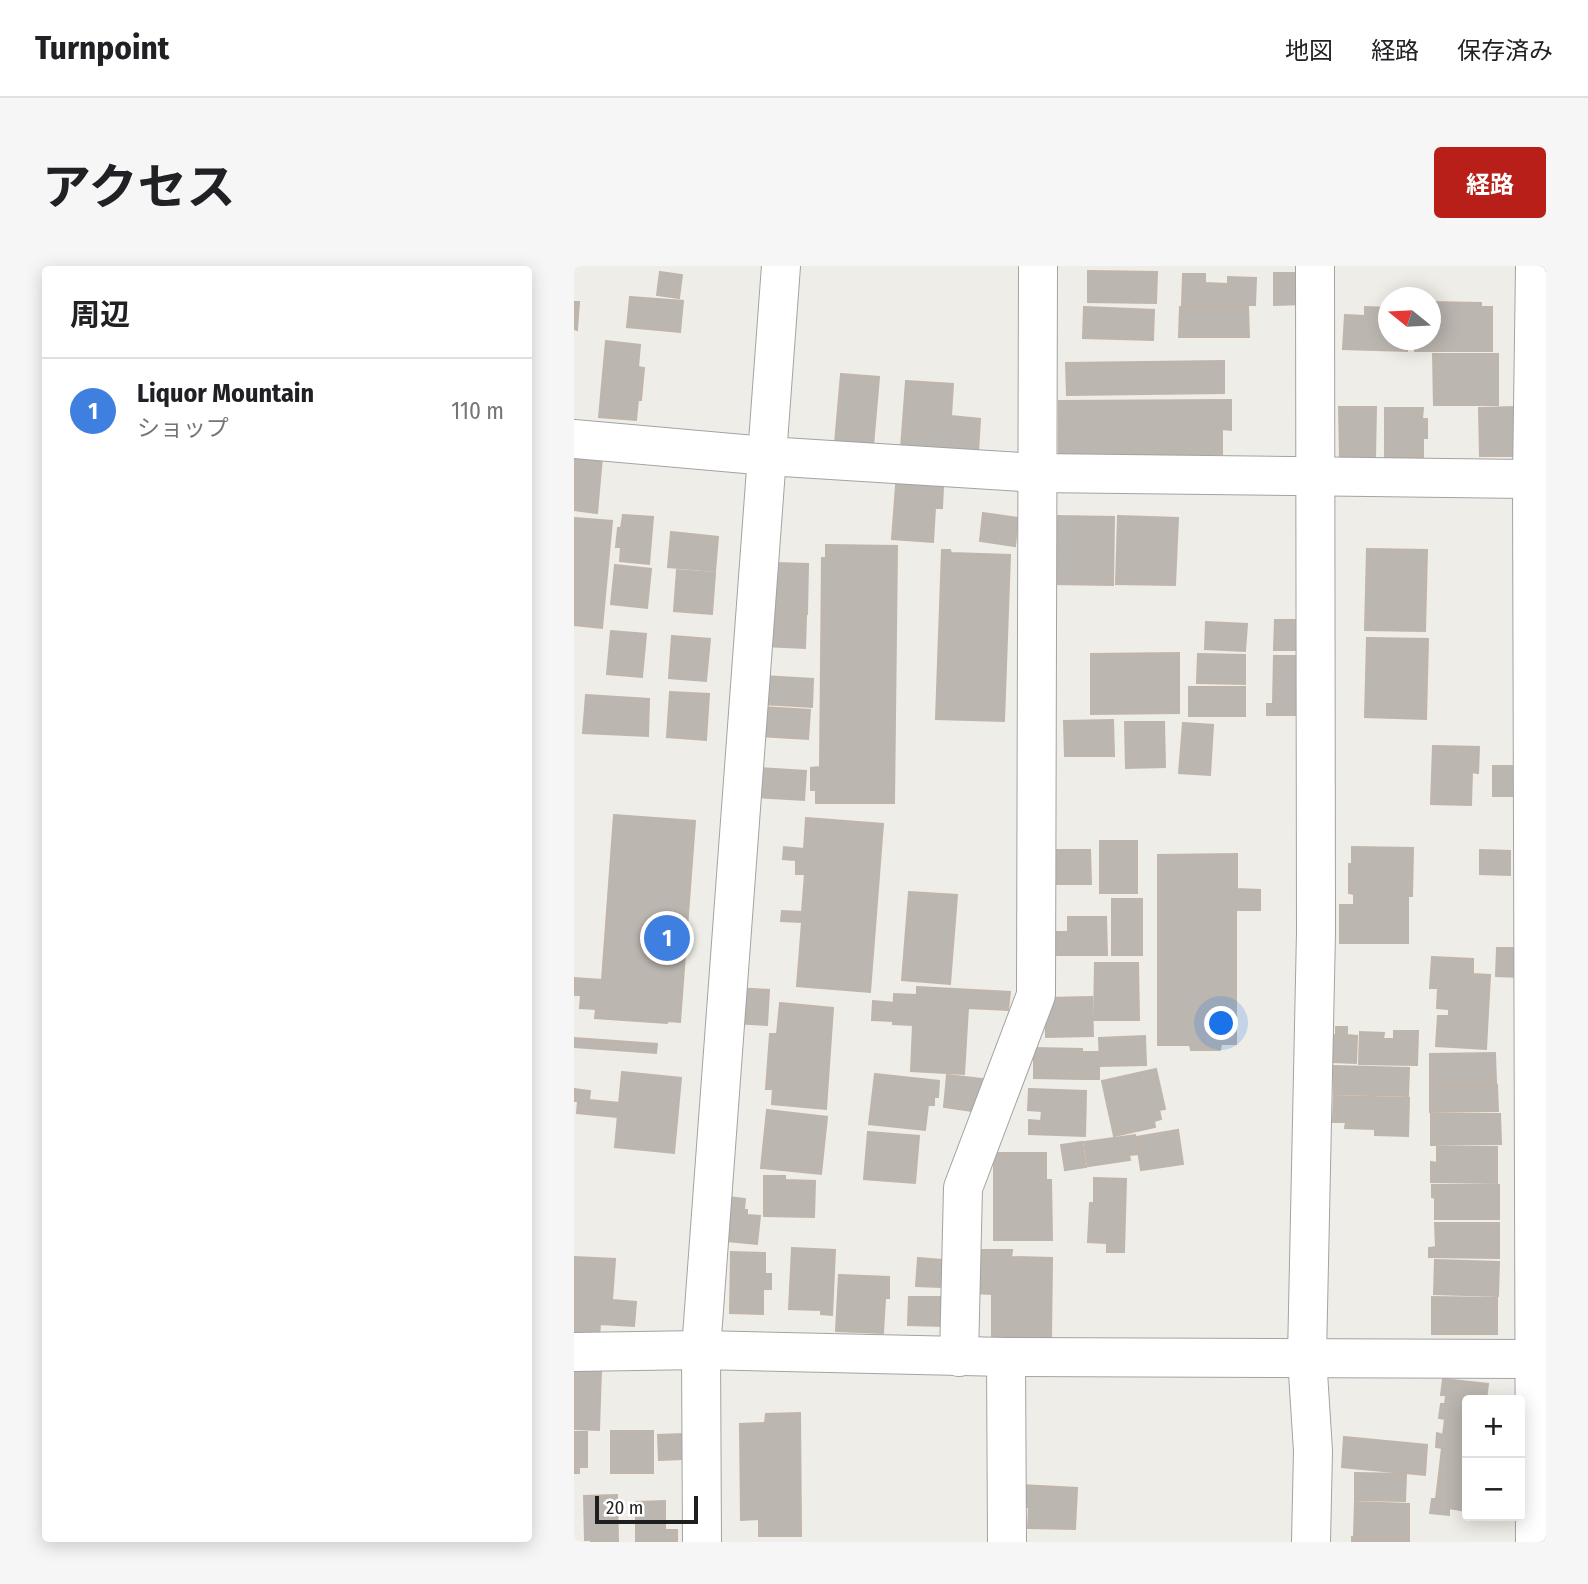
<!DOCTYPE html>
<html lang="ja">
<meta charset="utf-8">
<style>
:root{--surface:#fff;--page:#f6f6f6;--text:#202124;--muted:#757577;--line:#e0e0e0;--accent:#b71f18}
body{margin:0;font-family:"Fira Sans Condensed","Noto Sans JP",sans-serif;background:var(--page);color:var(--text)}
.controls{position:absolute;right:21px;bottom:21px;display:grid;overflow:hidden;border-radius:7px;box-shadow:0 4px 18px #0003}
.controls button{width:63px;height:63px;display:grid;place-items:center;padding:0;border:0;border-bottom:2px solid var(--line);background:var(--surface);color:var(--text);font:35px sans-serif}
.compass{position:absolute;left:804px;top:21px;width:63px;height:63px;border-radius:50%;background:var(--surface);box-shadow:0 4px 18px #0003;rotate:288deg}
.scale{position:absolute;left:21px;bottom:18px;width:103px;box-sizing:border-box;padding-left:7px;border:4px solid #1f1f1f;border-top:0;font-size:19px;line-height:24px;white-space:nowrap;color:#1f1f1f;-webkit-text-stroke:5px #fff;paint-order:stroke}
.you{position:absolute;left:648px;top:758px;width:24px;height:24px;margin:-18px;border:5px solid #fff;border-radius:50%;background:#1a73e8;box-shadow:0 0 0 10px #1a73e833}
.badge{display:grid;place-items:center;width:46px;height:46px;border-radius:50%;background:var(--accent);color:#fff;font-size:23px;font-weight:700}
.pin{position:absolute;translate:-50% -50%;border:4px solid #fff;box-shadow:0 2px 7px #0006}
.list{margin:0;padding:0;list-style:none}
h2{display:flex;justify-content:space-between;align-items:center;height:91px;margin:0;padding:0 28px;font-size:30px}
h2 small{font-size:23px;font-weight:400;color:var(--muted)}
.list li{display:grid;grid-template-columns:46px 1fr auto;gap:21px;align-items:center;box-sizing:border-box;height:105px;padding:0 28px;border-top:2px solid var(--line)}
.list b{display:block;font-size:26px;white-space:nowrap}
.list p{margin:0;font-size:23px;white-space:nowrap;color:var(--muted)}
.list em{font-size:23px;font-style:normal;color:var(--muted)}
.map{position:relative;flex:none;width:972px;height:1276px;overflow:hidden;border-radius:7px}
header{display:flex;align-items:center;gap:42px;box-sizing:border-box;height:98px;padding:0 35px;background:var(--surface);border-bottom:2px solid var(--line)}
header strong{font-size:33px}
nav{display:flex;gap:38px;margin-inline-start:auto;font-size:24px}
.intro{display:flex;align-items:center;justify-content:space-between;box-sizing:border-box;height:168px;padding:0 42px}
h1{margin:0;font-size:49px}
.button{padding:18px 32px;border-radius:7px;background:var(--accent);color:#fff;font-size:24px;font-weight:700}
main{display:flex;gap:42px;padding:0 42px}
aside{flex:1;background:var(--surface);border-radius:7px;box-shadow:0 4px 18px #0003}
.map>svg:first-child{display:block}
.building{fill:#bcb6b0;stroke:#bfb5ab;stroke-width:2}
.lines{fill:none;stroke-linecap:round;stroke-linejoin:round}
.minor-casing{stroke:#a3a3a3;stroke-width:40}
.minor{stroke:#fff;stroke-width:38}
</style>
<header>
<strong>Turnpoint</strong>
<nav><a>地図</a><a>経路</a><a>保存済み</a></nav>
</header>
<div class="intro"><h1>アクセス</h1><a class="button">経路</a></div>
<main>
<aside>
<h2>周辺<small></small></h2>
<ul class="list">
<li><span class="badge" style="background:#3f7fe0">1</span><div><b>Liquor Mountain</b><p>ショップ</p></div><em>110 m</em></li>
</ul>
</aside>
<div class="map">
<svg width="972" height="1276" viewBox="0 0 972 1276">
<rect width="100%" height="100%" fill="#efede7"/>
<g class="building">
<path d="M514 5 583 6 582 37 514 36Z"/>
<path d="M86 6 108 9 105 32 83 29Z"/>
<path d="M700 7H730V38L700 39Z"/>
<path d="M609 8H631V17L654 18V11L682 12 681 39H608Z"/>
<path d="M56 31 109 35 106 66 53 61Z"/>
<path d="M0 36H5L3 64 0 63Z"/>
<path d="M856 36 907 37V41H918V85H841V74H856Z"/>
<path d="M510 41 580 44 579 74 509 72Z"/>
<path d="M606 41H674L675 71H605Z"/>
<path d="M791 41 814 42V74H834L833 85 769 83 771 49 791 50Z"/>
<path d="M32 75 66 79 64 101 70 102 67 134H64L62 154 25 151Z"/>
<path d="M859 88H924V139H860Z"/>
<path d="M650 95V127L493 129 492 97Z"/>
<path d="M267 108 305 111 299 180 261 177Z"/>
<path d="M332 115 379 118 377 150 406 153 404 187 327 182Z"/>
<path d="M657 134V164L648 163V188H485V135Z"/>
<path d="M765 141H802L801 192 766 191Z"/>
<path d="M942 141V190H906L905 142Z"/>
<path d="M811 142H849L848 153H853V172H849V191H811Z"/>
<path d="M0 178 29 181 23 247 0 244Z"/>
<path d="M323 206 360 209 359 220 369 221 368 242H361L359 276 318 273Z"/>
<path d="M409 247 444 252 441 280 406 275Z"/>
<path d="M49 249 79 251 75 298 46 295 47 281H42L44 262H47Z"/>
<path d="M482 250 540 251 539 319 480 318Z"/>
<path d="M544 250 604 252 601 319 542 318Z"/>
<path d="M0 252 38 255 28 362 0 359Z"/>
<path d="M97 266 144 271 141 305 94 301Z"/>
<path d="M252 279 323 280 320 537H242V524H237V502L246 501 248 292H252Z"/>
<path d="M793 283 853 284 851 365 791 364Z"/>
<path d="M368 284H376L377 287 436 289 430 455 362 453Z"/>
<path d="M201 297 234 298 233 348 200 347Z"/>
<path d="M41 299 77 303 73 342 37 338Z"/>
<path d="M103 304 141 307 138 348 100 345Z"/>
<path d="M191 348 232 349 231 382 190 380Z"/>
<path d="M701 354H729V384H700Z"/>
<path d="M632 356 673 358 671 385 631 383Z"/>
<path d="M37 365 72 368 68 411 33 408Z"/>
<path d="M98 370 136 373 132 415 95 412Z"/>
<path d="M793 372 854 373 852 453 791 451Z"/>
<path d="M605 387V447L517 448V388Z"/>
<path d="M624 388 671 389V418L623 417Z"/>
<path d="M700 390H727V449H693V438H699Z"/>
<path d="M189 410 239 413 238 441 188 438Z"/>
<rect x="615" y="421" width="56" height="29"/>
<path d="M96 426 135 428 132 474 93 471Z"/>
<path d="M12 429 75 433 74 470 9 467Z"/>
<path d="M188 441 236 444 234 473 186 470Z"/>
<path d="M539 454 540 490H491L490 455Z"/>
<path d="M551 456H590L591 501 552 502Z"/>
<path d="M609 457 639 459 636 509 605 507Z"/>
<path d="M859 480 905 481 904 507 898 506 897 539 857 538Z"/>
<path d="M919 500H947L946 530H919Z"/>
<path d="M182 502 232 505 230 534 180 531Z"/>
<path d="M40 549 121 555 106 756 94 755 93 757 21 752 22 743 6 742 7 729H0V712L28 714Z"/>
<path d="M232 552 309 558 296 726 223 720 228 656 207 655 208 645 228 646 231 608H222V594L209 593 210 581 230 583Z"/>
<rect x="526" y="575" width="37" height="52"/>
<path d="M778 581 839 582 838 630H834V677H766V639H780V628L775 627V598H778Z"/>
<path d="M474 584H516L517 618H474Z"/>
<path d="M906 584 936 585V609L906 608Z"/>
<path d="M663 588V623L686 624V644H662V778H647L646 784H617L616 779H584V589Z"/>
<path d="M335 626 383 629 376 718 328 714Z"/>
<rect x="538" y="633" width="30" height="56"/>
<path d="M494 651H532L533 689H480V666H494Z"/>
<path d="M923 682H948L947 711 922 710Z"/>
<path d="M858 691 899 693V708L916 709 912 783 862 780 864 750H875V743L863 742 864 722H856Z"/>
<path d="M521 697H564L565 754H520Z"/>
<path d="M343 721 436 726 434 744 394 742 390 808 337 805 339 759 319 758 320 728 343 729Z"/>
<path d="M162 722 195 724 193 759 160 757Z"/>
<path d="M518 731 519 770 472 771 471 732Z"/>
<path d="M299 735 320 737 319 755 298 754Z"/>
<path d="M206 737 259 742 252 843 198 838 199 823H192L196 768H203Z"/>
<path d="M762 761H773V769L783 770 782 797 758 796V769H762Z"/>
<path d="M820 765H844L843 799 785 798 786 766 810 767 809 773H820Z"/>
<path d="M571 770 572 799 526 800 525 772Z"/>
<path d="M0 772 83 778 82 787 0 781Z"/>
<path d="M460 782 508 783 507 813 460 812Z"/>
<rect x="507" y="786" width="18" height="27"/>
<path d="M921 787 922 817 856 818V788Z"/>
<path d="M760 800 835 802 834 830 760 828Z"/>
<path d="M582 803 591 843 585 844 587 853 580 855 581 861 540 870 528 815Z"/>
<path d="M48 806 107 812 100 887 41 881Z"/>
<path d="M301 808 365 815 364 831H360V839H354L351 864 295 858Z"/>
<path d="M373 809 409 813 397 845 370 841Z"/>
<path d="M856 819H923L924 845 856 846Z"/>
<path d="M0 823 16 825 15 834 45 837 43 851 3 847 4 835H0Z"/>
<path d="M455 823 512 825 511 870 455 868V854L467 855 468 845 454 844Z"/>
<path d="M760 830 835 832 834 870 801 869V863L771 862 772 856H759Z"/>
<path d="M193 844 253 851 247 908 187 902Z"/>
<path d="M857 848H926L927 878 857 879Z"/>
<path d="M604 864 609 898 567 904 562 871Z"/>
<path d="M294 866 345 870 341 917 290 913Z"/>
<path d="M561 869 564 888 555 889 556 894 514 900 510 876Z"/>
<path d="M508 876 512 901 491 904 487 879Z"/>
<path d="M863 881H923V917L857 916V896L863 897Z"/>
<path d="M420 887H472V914H477L478 974H420Z"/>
<path d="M190 910H211V914L241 915 240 951 190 950Z"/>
<path d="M520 912 552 913 550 986H533V977L514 976 516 937H520Z"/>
<path d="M858 919H925V953H861V932L858 931Z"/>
<path d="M147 930 171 933 170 944H173V949L186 950 183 978 143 974Z"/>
<path d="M861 957H925V992L855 991V982L862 981Z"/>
<path d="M218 982 261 984 258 1049 247 1048V1044L215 1043Z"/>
<path d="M402 984H438L437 991 478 992 477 1072 418 1071V1028L400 1027Z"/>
<path d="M157 986 191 987V1008H197V1023H189V1048L156 1047Z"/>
<path d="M0 991 41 993 38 1034 62 1036 60 1060 26 1058 25 1071 0 1070Z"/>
<path d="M344 992 368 994 367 1021 342 1020Z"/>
<path d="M861 994 925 996 924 1030 860 1028Z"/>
<path d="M265 1009 315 1011V1032H311L309 1067 262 1065Z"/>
<path d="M335 1031H372L371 1060 334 1059Z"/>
<path d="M858 1031 923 1032V1068H858Z"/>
<path d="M0 1103 27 1104 25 1164 0 1163Z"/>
<path d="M869 1113 914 1118 912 1134H893V1245L875 1242V1249L856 1247 858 1233H862L868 1182 862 1181 863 1167 869 1169 871 1153 865 1152 867 1138H871L872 1129H867Z"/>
<path d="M226 1147 227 1270H185V1253L167 1254 166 1158 191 1157 192 1148Z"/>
<rect x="37" y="1165" width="42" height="42"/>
<path d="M0 1166H13V1201H5V1207H0Z"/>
<path d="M109 1168 110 1193 85 1194 84 1169Z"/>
<path d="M770 1171 853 1179 851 1209 768 1201Z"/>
<path d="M781 1207 832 1208 831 1235 781 1234Z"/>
<path d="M446 1219 503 1222 501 1263 454 1262 455 1241H446Z"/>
<path d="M43 1229 44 1276H17V1274H11L10 1230Z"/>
<path d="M91 1235V1264H103V1276H62V1236Z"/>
<path d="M781 1236 835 1238V1271L780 1270Z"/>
<path d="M778 1271 835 1272V1276H778Z"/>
</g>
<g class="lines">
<defs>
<g id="minor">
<path d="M0 173 193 190 463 207 958 213"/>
<path d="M0 1086 127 1084 432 1091 972 1093"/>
<path d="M385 1091 389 922 462 729 464 0"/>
<path d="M432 1091 433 1276"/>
<path d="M128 1276 127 1084 207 0"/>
<path d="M737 1276 739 1185 733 1091 742 666 741 0"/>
<path d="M961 1276 958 213 961 0"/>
</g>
</defs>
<use href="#minor" class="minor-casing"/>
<use href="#minor" class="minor"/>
</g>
</svg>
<div class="controls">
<button>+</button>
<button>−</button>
</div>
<svg class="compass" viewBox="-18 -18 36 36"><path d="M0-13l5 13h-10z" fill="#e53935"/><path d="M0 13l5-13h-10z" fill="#757577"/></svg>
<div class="scale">20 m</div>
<div class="you"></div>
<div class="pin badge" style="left:93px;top:672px;background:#3f7fe0">1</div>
</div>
</main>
